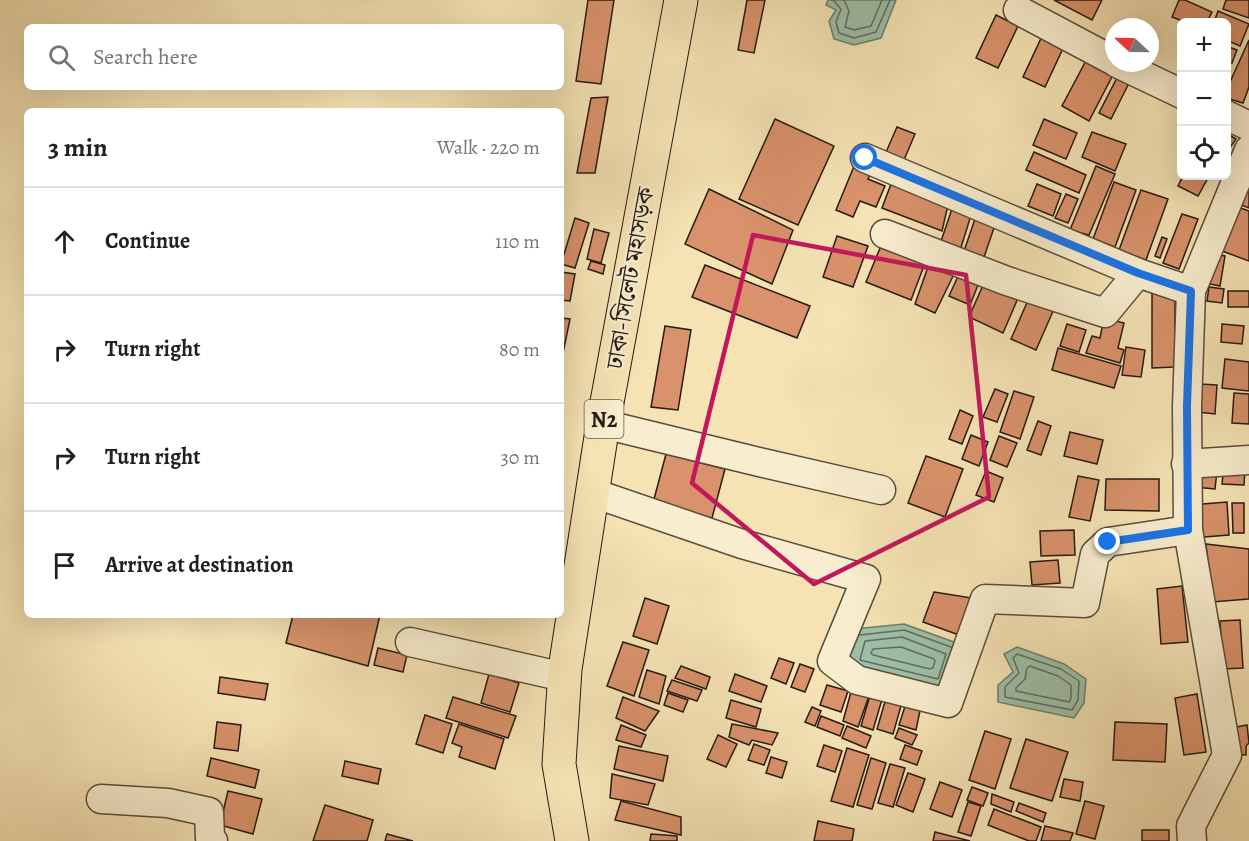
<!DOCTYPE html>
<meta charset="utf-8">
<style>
:root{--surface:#fff;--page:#f2f2f2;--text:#202124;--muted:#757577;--line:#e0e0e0}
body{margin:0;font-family:Alegreya,"Noto Serif Bengali",serif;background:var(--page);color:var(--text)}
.controls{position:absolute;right:18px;top:18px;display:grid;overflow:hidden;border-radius:9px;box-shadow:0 6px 24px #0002}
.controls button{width:54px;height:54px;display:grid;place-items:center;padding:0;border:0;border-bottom:2px solid var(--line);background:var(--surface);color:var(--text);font:30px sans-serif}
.compass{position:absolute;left:1105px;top:18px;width:54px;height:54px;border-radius:50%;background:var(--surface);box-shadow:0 6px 24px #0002;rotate:292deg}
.stop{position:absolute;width:18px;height:18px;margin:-14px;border:4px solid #1a73e8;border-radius:50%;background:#fff}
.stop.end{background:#1a73e8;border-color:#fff;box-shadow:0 2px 6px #0008}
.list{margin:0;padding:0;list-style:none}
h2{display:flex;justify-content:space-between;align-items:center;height:78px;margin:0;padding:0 24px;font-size:26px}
h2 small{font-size:20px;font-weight:400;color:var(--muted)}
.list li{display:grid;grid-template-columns:39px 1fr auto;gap:18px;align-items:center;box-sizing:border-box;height:108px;padding:0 24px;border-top:2px solid var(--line)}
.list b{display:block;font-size:22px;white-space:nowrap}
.list em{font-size:20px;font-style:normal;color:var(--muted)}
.icon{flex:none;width:33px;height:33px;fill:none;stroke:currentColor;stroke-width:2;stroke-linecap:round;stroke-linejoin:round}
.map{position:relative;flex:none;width:1249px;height:841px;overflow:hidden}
.search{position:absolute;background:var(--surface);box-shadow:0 6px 24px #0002;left:24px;top:24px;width:540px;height:66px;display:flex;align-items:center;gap:15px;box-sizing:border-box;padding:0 21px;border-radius:9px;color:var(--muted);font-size:22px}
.panel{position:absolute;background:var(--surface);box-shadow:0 6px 24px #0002;left:24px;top:108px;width:540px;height:510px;border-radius:9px}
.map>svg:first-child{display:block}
.water{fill:#9dbfa8;stroke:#6d7d6c;stroke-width:1.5}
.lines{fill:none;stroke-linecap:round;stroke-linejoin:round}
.shore{stroke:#626c5d;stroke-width:1.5}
.building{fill:#d9926b;stroke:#261a12;stroke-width:1.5}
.minor-casing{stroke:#5a4c3a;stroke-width:31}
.highway-casing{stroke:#261a12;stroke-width:35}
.minor{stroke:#f8edce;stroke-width:28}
.highway{stroke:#f5e3b4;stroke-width:33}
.route{stroke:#1a73e8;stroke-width:8}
.marked{fill:none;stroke:#c2185b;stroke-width:4.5;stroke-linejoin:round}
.labels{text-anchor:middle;stroke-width:4.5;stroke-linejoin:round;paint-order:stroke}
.shield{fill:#f8edce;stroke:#65594a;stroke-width:1.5}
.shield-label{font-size:22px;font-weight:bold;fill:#261a12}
.street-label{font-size:24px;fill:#261a12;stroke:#f8edce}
</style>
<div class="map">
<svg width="1249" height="841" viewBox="0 0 1249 841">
<rect width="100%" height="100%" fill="#f5e3b4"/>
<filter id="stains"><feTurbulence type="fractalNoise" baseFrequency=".00333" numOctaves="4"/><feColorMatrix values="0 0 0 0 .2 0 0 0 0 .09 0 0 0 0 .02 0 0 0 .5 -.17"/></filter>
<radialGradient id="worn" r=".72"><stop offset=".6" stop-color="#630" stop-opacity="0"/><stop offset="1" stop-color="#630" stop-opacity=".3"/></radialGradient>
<g class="water">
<path d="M828 0H896L881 38 854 45 834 39 829 21 836 10 826 5Z"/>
<path d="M904 624 965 646 947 696 845 664 854 629Z"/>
<path d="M1017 647 1064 664 1086 679 1084 703 1074 718 998 702V685L1013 672 1004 654Z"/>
</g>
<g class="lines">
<g class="shore">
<path d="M833 0 841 9 836 22 839 33 854 38 876 32 890 0"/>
<path d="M844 0 849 11 845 27 854 30 871 26 882 0"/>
<path d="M860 635 904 630 951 647"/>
<path d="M902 637 946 654 938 679 860 660 865 641Z"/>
<path d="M901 647 934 659 935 661 933 668 930 669 873 655 871 653 873 649Z"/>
<path d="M1017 654 1061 669 1079 681 1078 700 1072 710 1005 697V687L1019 673 1013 658Z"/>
<path d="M1030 666 1058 676 1071 685V698L1069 702 1016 691V688L1025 679 1027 668Z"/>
</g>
</g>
<g class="building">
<path d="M588 0H614L601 84 576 81Z"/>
<path d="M747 0H765L754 53 738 50Z"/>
<path d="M1054 0H1102L1092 20Z"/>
<path d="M1179 0H1185L1212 12 1207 22H1185L1172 17Z"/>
<path d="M1226 0H1249V18L1223 9Z"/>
<path d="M1218 11 1249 24 1240 46 1226 40V22H1214Z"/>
<path d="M996 15 1018 26 998 68 976 58Z"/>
<path d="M1043 34 1065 44 1045 87 1023 77Z"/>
<path d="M1249 40V87L1243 103 1226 98V91Z"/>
<path d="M1226 46 1237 50 1232 63 1226 61Z"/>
<path d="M1089 55 1116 69 1089 121 1062 106Z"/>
<path d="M1120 72 1132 77 1111 119 1099 113Z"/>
<path d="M608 97 595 173H577L591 98Z"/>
<path d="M775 119 834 146 798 225 739 199Z"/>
<path d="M1044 119 1077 133 1066 159 1033 145Z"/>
<path d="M897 127 915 134 901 167 883 159Z"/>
<path d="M1092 132 1126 144 1115 171 1082 157Z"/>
<path d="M1226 133 1236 139 1229 149 1226 148Z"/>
<path d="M1034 152 1086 175 1079 193 1026 170Z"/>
<path d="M857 159 874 165 868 179 885 186 876 207 860 201 853 217 836 210Z"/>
<path d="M1096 166 1115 174 1089 235 1070 230Z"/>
<path d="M1183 176H1209L1198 196 1178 186Z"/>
<path d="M1249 178V208L1232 201Z"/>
<path d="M1114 182 1136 190 1115 247 1093 239Z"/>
<path d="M891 184 948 205 942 231 882 208Z"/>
<path d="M1037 184 1061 194 1053 216 1028 206Z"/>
<path d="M709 189 793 230 772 284 685 244Z"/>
<path d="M1141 190 1168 199 1146 260 1119 250Z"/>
<path d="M1066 194 1078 199 1068 223 1055 218Z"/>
<path d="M953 206 972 212 959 254 939 247Z"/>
<path d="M1238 207 1249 211V261L1222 251Z"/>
<path d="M1182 214 1198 219 1179 269 1163 263Z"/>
<path d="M976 216 996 222 982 263 962 257Z"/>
<path d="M575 218 589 223 575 268 561 264Z"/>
<path d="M594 229 609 233 601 263 587 259Z"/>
<path d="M837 236 868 246 853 287 823 277Z"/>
<path d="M1162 237 1167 239 1160 258 1155 256Z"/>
<path d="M883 241 927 258 911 300 866 282Z"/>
<path d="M1210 254 1225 256 1220 286 1205 283Z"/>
<path d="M591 261 605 265 603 274 588 269Z"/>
<path d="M930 261 956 270 935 313 915 304Z"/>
<path d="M705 265 810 306 797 338 692 297Z"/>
<path d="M561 272 575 274 570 301 561 300Z"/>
<path d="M960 272 980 280 970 305 949 296Z"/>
<path d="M984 283 1018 298 1003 333 969 317Z"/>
<path d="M1209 287 1224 289 1222 303 1207 301Z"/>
<rect x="1228" y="291" width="21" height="16"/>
<path d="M1175 292V367L1152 368V293Z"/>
<path d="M1029 298 1054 309 1036 350 1011 339Z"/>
<path d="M561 318 570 319 561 363Z"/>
<path d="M1104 318 1124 323 1118 348 1124 350 1120 363 1086 353 1092 336 1100 338Z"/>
<path d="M1067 324 1086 330 1079 352 1060 346Z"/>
<path d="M1222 324 1244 326 1242 344 1221 342Z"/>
<path d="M665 326 691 330 678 410 651 407Z"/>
<path d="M1126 347 1145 350 1141 377 1122 375Z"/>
<path d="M1058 348 1121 366 1114 388 1052 370Z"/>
<path d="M1225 359 1249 362V391L1222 388Z"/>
<path d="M1200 384 1217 385 1215 414 1198 412Z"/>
<path d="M995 389 1008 394 997 422 983 417Z"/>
<path d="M1014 391 1034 397 1020 439 1000 432Z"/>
<path d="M1234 393 1249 394V424L1232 423Z"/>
<path d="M960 410 973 416 962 444 949 439Z"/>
<path d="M1038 421 1051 426 1041 455 1027 450Z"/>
<path d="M1070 432 1103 440 1097 464 1064 456Z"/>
<path d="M971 435 988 442 979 466 962 459Z"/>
<path d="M999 436 1017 443 1007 467 990 460Z"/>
<path d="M666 454 725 469 712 518 653 503Z"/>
<path d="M926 456 963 469 945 517 908 503Z"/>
<path d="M1224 466 1245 467 1244 485 1222 484Z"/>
<path d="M1196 469 1217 471 1215 489 1194 487Z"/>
<path d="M986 471 1003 478 994 502 976 495Z"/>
<path d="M1078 476 1099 480 1090 521 1069 517Z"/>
<path d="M1106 479H1159V511L1105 510Z"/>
<path d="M1227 502 1229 535 1192 538 1190 505Z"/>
<path d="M1232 503H1244V533H1233Z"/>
<path d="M1074 530 1075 555 1041 556 1040 531Z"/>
<path d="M1206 544 1249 549V599L1212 602Z"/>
<path d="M1058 560 1060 583 1032 585 1030 562Z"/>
<path d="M1182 586 1188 642 1161 644 1157 589Z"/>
<path d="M934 592 972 598 959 635 923 622Z"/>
<path d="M645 598 669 606 657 644 633 636Z"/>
<path d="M293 615H380L368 666 286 643Z"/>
<path d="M1240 620 1243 668 1223 669 1220 621Z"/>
<path d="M623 642 649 650 634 696 607 686Z"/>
<path d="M378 648 407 655 403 672 374 665Z"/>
<path d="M779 658 794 663 786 684 771 678Z"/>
<path d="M800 664 814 669 805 692 791 687Z"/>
<path d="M681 666 710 677 706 689 675 678Z"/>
<path d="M647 670 666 676 659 704 639 697Z"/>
<path d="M489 674 519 683 510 712 481 703Z"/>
<path d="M735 674 767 686 761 702 729 691Z"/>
<path d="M220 677 268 684 265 700 218 693Z"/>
<path d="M672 680 702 690 697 701 667 691Z"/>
<path d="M827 685 848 691 841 712 820 705Z"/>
<path d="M851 692 869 696 858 727 843 721Z"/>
<path d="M871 692 883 696 873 730 861 726Z"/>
<path d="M668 693 688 700 683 712 664 705Z"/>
<path d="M1197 694 1206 752 1184 755 1175 698Z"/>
<path d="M887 695 903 699 893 734 877 729Z"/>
<path d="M453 697 516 716 508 738 446 718Z"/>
<path d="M623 697 659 711 645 731 616 718Z"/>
<path d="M908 697 922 701 916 730 899 725Z"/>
<path d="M731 700 761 709 756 727 726 718Z"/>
<path d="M812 707 821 711 815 726 805 722Z"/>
<path d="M425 715 452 724 443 753 416 744Z"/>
<path d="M821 716 844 725 840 736 817 727Z"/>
<path d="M217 722 241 725 238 751 214 748Z"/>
<path d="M1115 722 1167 724 1165 762 1113 760Z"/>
<path d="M459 724 504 739 495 769 459 757 462 747 452 743Z"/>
<path d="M732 724 778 733 772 745 752 740 749 745 729 737Z"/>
<path d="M621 725 646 735 641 747 616 740Z"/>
<path d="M1247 725 1249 743 1246 746V755L1233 754 1231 728Z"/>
<path d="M847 726 871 736 866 748 842 738Z"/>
<path d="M899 728 917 735 912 745 895 738Z"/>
<path d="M985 731 1011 739 995 789 969 780Z"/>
<path d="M718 735 737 744 726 767 707 759Z"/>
<path d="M1026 739 1068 752 1052 801 1010 788Z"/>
<path d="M754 744 770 750 764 765 748 760Z"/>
<path d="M824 745 842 751 835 772 817 766Z"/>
<path d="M905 745 922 751 917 765 900 759Z"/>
<path d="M619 746 668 756 663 781 614 769Z"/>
<path d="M847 748 869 755 853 807 831 801Z"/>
<path d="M771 757 787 762 782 778 766 773Z"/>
<path d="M211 758 259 770 255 788 207 776Z"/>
<path d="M871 758 886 763 872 809 857 805Z"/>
<path d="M345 761 381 769 378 784 342 776Z"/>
<path d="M890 764 905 768 893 807 878 803Z"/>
<path d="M908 773 925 779 913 812 896 805Z"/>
<path d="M612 774 655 784 648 805 610 798Z"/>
<path d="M1064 779 1083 782 1080 801 1060 797Z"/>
<path d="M940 782 962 790 952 817 930 809Z"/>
<path d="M972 787 988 793 983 806 967 800Z"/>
<path d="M228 791 262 799 253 834 220 825Z"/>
<path d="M992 794 1014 802 1011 812 991 804Z"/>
<path d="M621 801 681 817V835L615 820Z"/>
<path d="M1085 801 1104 806 1095 839 1076 834Z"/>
<path d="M968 802 981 806 971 836 958 832Z"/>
<path d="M1019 803 1046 813 1043 822 1016 811Z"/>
<path d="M325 805 373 820 367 841H313Z"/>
<path d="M994 809 1041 827 1036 841H1029L988 825Z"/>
<path d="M818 821 854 829 852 841H814Z"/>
<path d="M1045 826 1073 833 1070 841H1041Z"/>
<rect x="1142" y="830" width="27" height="11"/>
<path d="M935 832 970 841H933Z"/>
<path d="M387 834 413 841H385Z"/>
<path d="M651 834 677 836V841H650Z"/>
</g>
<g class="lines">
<defs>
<g id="minor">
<path d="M1018 10 1114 61"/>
<path d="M1117 63 1182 94"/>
<path d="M1226 115 1249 126"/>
<path d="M865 158 1138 273 1191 291"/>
<path d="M885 234 1007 281 1105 313 1138 273"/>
<path d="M603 424 759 462 881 490"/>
<path d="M1186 464 1249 460"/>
<path d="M593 493 742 544 866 579 832 661 857 680 948 703 985 599 1085 603 1095 554 1108 542 1188 530"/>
<path d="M410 642 564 677"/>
<path d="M101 799 168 803 209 812 210 838 213 841"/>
<path d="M1192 841 1191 826 1227 755 1188 530 1187 406 1191 291 1249 150"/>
</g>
<path id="highway" d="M572 841 559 764 565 669 603 424 681 0"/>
</defs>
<use href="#minor" class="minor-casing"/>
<use href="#highway" class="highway-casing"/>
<use href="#minor" class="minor"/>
<use href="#highway" class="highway"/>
</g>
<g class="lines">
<path class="route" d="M865 158 1138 273 1191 291 1187 406 1188 530 1108 542"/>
</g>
<path class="marked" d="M753 235 966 275 989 497 814 584 692 483Z"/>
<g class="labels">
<rect class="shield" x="584.5" y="400" width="39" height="38" rx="4.5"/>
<g class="shield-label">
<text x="604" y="427">N2</text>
</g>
<g class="street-label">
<text transform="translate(630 278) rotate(-80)" y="8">ঢাকা-সিলেট মহাসড়ক</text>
</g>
</g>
<rect width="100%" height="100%" filter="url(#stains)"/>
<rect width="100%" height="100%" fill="url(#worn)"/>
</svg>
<div class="controls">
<button>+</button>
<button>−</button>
<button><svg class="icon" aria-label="locate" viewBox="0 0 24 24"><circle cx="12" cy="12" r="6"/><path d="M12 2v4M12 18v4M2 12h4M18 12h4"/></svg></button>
</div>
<svg class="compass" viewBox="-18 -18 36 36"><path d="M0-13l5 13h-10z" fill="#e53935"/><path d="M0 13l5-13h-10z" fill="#757577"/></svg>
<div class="stop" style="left:865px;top:158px"></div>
<div class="stop end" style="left:1108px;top:542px"></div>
<div class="search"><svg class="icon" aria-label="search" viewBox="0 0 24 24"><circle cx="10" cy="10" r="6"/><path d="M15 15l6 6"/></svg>Search here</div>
<section class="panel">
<h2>3 min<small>Walk · 220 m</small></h2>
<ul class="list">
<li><svg class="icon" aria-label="ahead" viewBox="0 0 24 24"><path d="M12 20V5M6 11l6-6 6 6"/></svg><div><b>Continue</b></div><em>110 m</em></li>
<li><svg class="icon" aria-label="right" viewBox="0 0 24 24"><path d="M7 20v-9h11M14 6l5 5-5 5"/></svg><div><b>Turn right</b></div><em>80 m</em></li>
<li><svg class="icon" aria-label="right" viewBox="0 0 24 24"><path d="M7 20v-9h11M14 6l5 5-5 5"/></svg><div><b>Turn right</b></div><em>30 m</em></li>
<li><svg class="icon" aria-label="arrive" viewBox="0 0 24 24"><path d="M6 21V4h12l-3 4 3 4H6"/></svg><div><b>Arrive at destination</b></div></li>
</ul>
</section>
</div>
